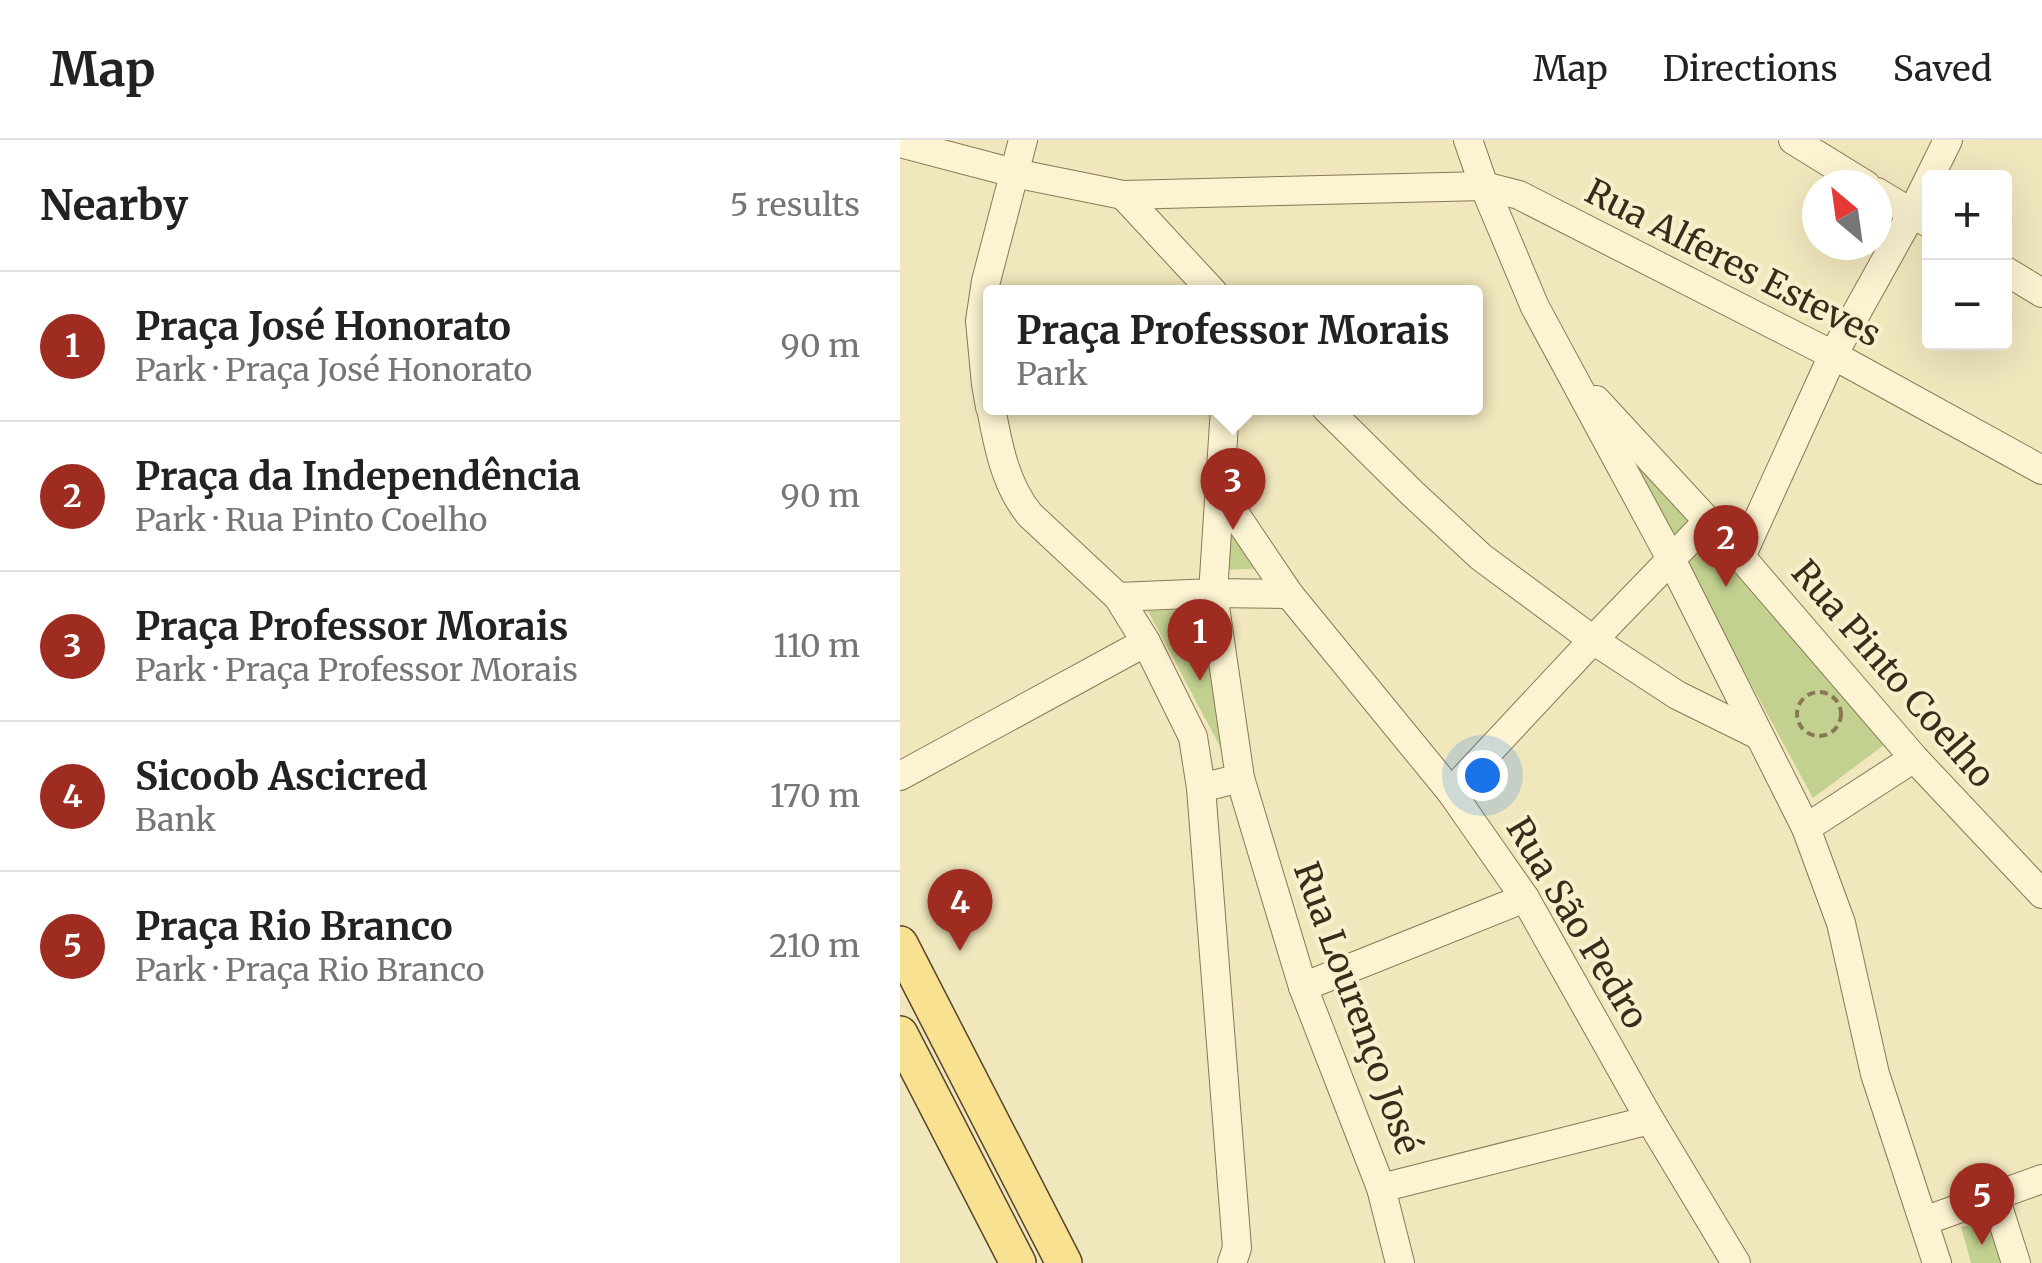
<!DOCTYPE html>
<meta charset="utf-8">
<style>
:root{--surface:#fff;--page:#f2f2f2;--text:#222;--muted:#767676;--line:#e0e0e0;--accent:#9e2c20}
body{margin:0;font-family:Merriweather,serif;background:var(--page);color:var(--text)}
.controls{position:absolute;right:30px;top:30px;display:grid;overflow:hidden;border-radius:10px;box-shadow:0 10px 40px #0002}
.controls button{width:90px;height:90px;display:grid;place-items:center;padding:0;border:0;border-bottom:2px solid var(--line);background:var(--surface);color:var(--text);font:50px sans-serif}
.compass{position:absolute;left:902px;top:30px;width:90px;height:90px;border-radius:50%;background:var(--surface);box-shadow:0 10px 40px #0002;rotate:331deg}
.you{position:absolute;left:582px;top:635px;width:35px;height:35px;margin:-25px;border:8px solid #fff;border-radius:50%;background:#1a73e8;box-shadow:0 0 0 15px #1a73e833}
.badge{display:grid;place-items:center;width:65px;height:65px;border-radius:50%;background:var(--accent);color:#fff;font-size:32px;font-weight:700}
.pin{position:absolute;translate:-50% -82px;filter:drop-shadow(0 2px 5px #0008)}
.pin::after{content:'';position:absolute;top:52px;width:35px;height:30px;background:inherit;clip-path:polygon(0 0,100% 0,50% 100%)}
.popup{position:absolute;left:83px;top:145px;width:500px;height:130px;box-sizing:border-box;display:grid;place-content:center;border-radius:10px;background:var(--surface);filter:drop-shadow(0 2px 8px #0005);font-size:32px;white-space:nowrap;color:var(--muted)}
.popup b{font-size:38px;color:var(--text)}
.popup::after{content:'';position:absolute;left:50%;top:100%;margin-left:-20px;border:20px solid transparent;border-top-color:var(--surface)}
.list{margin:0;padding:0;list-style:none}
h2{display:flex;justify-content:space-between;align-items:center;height:130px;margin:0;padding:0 40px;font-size:42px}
h2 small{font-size:32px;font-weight:400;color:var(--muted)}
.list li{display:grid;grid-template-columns:65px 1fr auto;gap:30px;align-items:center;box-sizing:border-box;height:150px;padding:0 40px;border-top:2px solid var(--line)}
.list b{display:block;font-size:38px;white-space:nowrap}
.list p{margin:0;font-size:32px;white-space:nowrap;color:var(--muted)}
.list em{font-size:32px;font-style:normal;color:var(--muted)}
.map{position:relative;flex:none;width:1142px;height:1123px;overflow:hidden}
header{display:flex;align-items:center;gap:60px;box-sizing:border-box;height:140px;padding:0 50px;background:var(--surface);border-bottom:2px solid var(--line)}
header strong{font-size:48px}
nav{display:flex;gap:55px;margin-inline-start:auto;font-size:35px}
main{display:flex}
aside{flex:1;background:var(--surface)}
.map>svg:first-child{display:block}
.green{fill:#c2d090}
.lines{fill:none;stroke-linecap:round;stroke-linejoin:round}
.minor-casing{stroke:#8a7755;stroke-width:30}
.major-casing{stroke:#57442a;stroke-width:38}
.path{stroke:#8a7755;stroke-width:4;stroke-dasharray:8 5;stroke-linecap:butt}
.minor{stroke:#fbf3d1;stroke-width:28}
.major{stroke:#f8e291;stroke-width:35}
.labels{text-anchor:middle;stroke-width:8;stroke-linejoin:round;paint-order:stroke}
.street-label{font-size:35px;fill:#382c1b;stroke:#f8f0cd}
</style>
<header>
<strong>Map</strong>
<nav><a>Map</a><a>Directions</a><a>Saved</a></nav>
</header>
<main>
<aside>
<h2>Nearby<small>5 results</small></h2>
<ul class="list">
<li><span class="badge">1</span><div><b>Praça José Honorato</b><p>Park · Praça José Honorato</p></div><em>90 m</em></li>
<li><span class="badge">2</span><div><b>Praça da Independência</b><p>Park · Rua Pinto Coelho</p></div><em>90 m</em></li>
<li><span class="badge">3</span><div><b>Praça Professor Morais</b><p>Park · Praça Professor Morais</p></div><em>110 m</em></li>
<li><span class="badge">4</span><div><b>Sicoob Ascicred</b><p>Bank</p></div><em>170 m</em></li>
<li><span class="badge">5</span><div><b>Praça Rio Branco</b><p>Park · Praça Rio Branco</p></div><em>210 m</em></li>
</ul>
</aside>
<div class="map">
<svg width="1142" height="1123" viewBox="0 0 1142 1123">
<rect width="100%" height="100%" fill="#f1e7bd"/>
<g class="green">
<path d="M716 296 992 599 913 658Z"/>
<path d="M328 377 369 428 321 430Z"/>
<path d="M307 468 323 612 248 471Z"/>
<path d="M1090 1081 1105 1123H1071L1061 1087Z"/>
</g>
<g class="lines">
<defs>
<g id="minor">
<path d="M568 0 584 46 635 167 771 419 906 688 941 783 975 934 1037 1123"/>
<path d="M893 0 966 45"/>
<path d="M0 3 114 33 223 55 584 46 619 55 933 215 1142 330"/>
<path d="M977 52 1030 84"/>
<path d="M223 55 313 152"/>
<path d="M1104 130 1142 153"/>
<path d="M696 260 841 417 1014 618 1142 754"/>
<path d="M90 267 86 244 80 181 86 141 123 0"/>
<path d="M91 268C98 305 105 345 130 375L218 457"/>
<path d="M325 268 313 453 340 638 301 648 293 597 246 502 218 457 313 453 389 454"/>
<path d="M426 268 512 353 581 417 693 500 777 555 858 595"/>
<path d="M321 353 389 454 551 652 625 758 750 980 836 1123"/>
<path d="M841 417 933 215 1012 73 1048 0"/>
<path d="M0 636 246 502"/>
<path d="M340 638 403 847 481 1048 500 1123"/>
<path d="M301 648 337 1108 332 1123"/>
<path d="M551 652 693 500 808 381"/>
<path d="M906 688 1014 618"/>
<path d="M403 847 625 758"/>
<path d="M481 1048 750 980"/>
<path d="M1095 1057 1116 1123"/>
<path d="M1024 1081 1142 1039"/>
</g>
<g id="major">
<path d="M0 804 164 1123"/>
<path d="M0 894 118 1123"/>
</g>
</defs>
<use href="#minor" class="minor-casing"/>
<use href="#major" class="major-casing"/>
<circle class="path" cx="919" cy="574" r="22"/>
<use href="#minor" class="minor"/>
<use href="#major" class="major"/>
</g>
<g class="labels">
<g class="street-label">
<text transform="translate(833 123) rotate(27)" y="12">Rua Alferes Esteves</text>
<text transform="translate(993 534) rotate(49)" y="12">Rua Pinto Coelho</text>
<text transform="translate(677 783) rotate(59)" y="12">Rua São Pedro</text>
<text transform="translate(457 868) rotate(70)" y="12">Rua Lourenço José</text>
</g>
</g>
</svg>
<div class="controls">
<button>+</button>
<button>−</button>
</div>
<svg class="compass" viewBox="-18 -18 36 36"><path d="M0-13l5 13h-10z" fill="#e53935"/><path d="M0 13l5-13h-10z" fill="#767676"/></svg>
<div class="you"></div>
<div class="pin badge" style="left:300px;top:541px">1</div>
<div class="pin badge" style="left:826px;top:447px">2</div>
<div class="pin badge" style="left:333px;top:390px">3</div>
<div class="popup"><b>Praça Professor Morais</b>Park</div>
<div class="pin badge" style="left:60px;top:811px">4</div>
<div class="pin badge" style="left:1082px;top:1105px">5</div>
</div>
</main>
